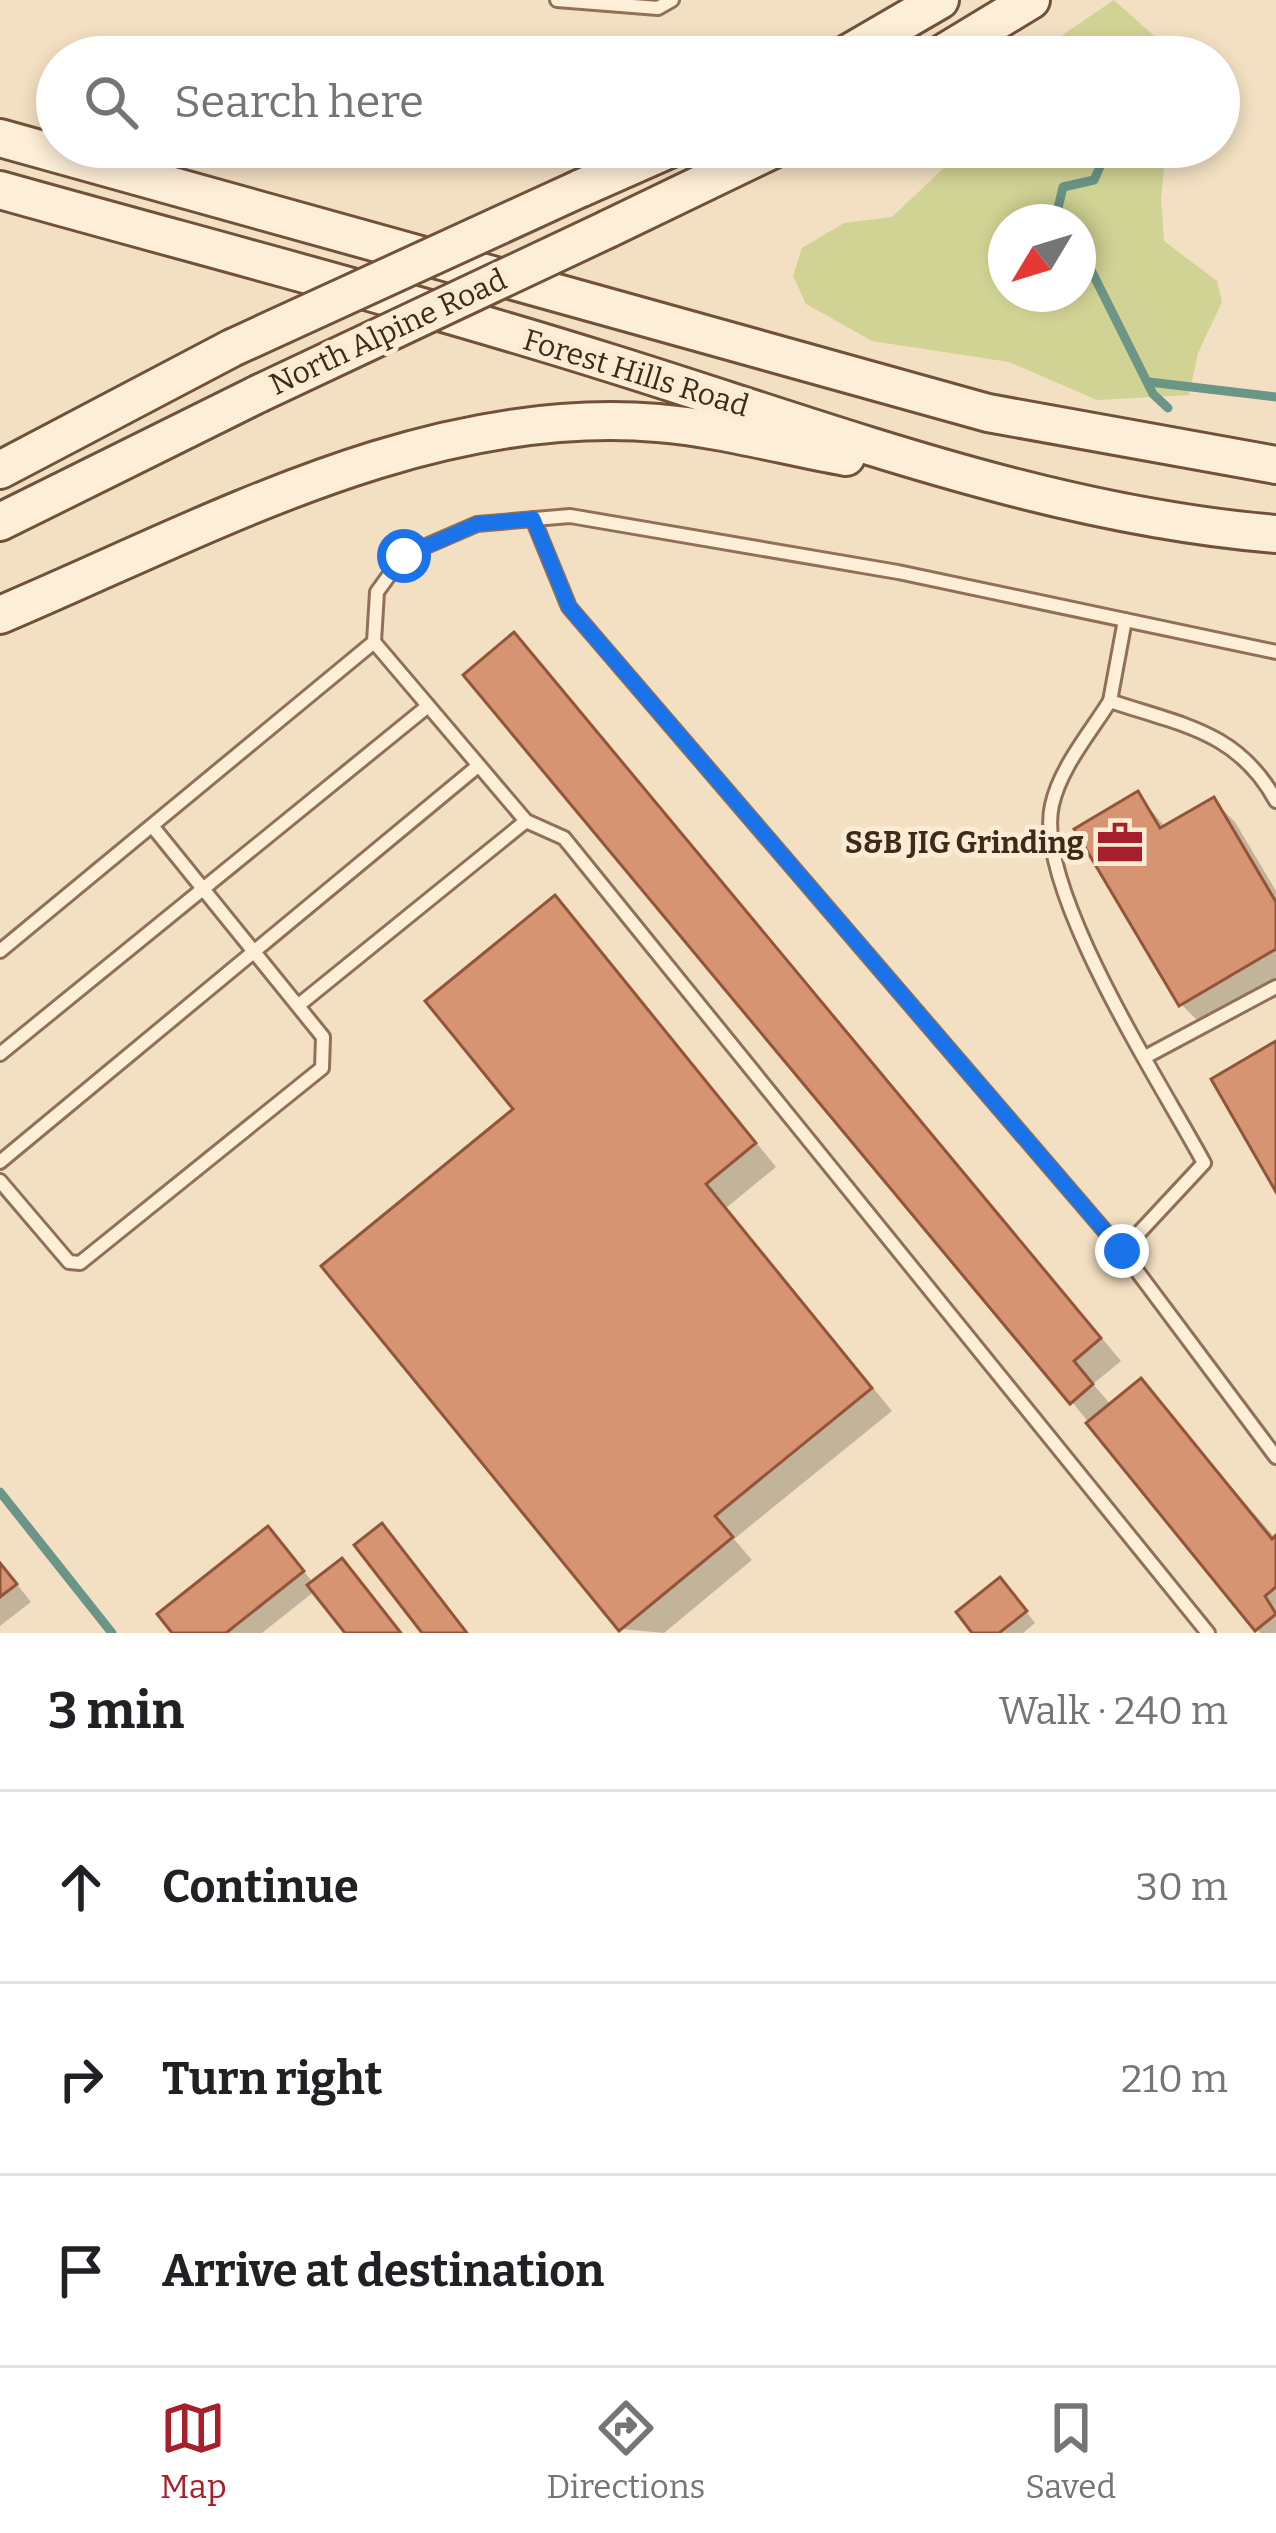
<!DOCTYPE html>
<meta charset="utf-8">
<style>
:root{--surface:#fff;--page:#f6f6f6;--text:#202124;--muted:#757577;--line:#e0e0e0;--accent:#a71f2b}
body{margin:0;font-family:Bitter,serif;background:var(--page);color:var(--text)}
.compass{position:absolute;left:988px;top:204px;width:108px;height:108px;border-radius:50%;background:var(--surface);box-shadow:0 6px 18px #0003;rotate:232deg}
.stop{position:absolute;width:36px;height:36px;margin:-27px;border:9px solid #1a73e8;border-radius:50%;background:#fff}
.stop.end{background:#1a73e8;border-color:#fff;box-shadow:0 3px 12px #0008}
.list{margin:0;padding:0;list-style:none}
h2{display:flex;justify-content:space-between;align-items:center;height:156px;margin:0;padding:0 48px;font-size:51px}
h2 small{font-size:39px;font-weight:400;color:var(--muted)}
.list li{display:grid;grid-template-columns:78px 1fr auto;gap:36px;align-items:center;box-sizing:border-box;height:192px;padding:0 48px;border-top:3px solid var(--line)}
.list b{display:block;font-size:45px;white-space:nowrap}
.list em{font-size:39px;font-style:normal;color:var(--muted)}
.icon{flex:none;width:66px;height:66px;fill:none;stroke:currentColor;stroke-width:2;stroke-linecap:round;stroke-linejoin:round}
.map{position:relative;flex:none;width:1276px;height:1633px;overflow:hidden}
.search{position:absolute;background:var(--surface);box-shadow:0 6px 18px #0003;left:36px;right:36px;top:36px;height:132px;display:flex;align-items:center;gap:30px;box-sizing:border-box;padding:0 42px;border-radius:66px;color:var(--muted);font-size:45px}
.sheet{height:732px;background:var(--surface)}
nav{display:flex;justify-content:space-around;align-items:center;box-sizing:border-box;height:168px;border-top:3px solid var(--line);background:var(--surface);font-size:33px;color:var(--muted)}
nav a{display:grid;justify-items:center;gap:6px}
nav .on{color:var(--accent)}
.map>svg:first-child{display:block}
.green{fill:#d1d394;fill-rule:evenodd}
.shadow{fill:#0003}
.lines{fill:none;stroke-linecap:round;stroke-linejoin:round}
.stream{stroke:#6a9587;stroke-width:9}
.building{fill:#d69473;stroke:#925539;stroke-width:3}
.lane-casing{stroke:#907056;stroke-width:18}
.secondary-casing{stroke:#72513a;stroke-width:42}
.lane{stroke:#fdeed7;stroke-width:12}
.secondary{stroke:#fdeed7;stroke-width:36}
.secondary-bridge-casing{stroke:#72513a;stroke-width:42;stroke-linecap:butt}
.secondary-bridge{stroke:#fdeed7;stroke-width:36}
.route{stroke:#1a73e8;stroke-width:15}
.labels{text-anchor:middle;stroke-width:10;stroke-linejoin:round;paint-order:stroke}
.street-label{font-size:30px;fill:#3e2a1c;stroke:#faebd3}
.poi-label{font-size:30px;font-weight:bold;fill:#3e2a1c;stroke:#faebd3;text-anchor:end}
</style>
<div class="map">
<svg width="1276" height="1633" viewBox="0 0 1276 1633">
<rect width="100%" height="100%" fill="#f3e0c2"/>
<g class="green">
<path d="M1114 0 1161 42 1162 57H1046L1064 34Z"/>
<path d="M966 147H1166L1161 199 1164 241 1217 281 1222 302 1198 353 1189 395 1097 400 1009 362 872 341 806 304 793 276 802 248 844 223 892 217ZM1006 222H1078V294H1006Z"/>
</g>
<g class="shadow">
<path d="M514 636 1121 1361 1093 1384 1112 1406 1141 1382 1276 1539V1633H1260L1072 1402Z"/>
<path d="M1138 795 1166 828 1213 800 1235 822 1276 891V983L1203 1026 1181 1004Z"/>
<path d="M576 921 776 1167 726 1208 892 1411 734 1539 752 1560 664 1633 621 1629 518 1109Z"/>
<path d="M284 1546 314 1584 342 1562 401 1633H349L315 1591 262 1633H176Z"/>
<path d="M0 1563 31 1602 0 1626Z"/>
<path d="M1010 1591 1035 1623 1023 1633H976Z"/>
</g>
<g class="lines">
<g class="stream">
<path d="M1066 222 1058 208 1063 187 1094 180 1109 147"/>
<path d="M1078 244 1153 394 1168 408"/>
<path d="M1149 382 1276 397"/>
<path d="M0 1492 112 1633"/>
</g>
</g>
<g class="building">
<path d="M514 632 1101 1338 1074 1361 1093 1384 1070 1404 463 675Z"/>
<path d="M1138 791 1160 828 1214 797 1276 902V949L1179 1006 1074 829Z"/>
<path d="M555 895 756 1143 706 1184 872 1388 715 1516 733 1537 619 1631 321 1266 513 1109 425 1001Z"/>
<path d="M1276 1041V1192L1211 1079Z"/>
<path d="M1141 1378 1272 1539 1276 1535V1587L1265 1596 1276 1614 1255 1631 1086 1423Z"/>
<path d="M382 1523 467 1633H422L354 1545Z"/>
<path d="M268 1526 304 1571 226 1633H172L157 1614Z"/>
<path d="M342 1558 401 1633H345L307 1585Z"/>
<path d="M0 1563 17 1584 0 1597Z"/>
<path d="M1000 1577 1027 1611 999 1633H972L956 1612Z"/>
</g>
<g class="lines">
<defs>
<g id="lane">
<path d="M557 0 658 8 672 0"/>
<path d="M533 519 569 607 1122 1251"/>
<path d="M1125 620 1110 701C1181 725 1238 731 1276 801"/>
<path d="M1110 701C1090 733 1060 768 1052 805 1033 887 1162 1085 1204 1163L1122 1251 1276 1457"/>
<path d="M526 821 374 642 377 592 403 556 477 524 570 516 898 572 1276 652"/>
<path d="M0 951 374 642"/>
<path d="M300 1004 526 821 564 838 1208 1633"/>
<path d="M0 1054 428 706"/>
<path d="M1147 1056 1276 987"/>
<path d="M0 1162 478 766"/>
<path d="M0 1181 69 1262 80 1263 322 1068 323 1037 153 827"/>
</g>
<g id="secondary">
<path d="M842 57 940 0"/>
<path d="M937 57 1031 0"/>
<path d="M0 138 988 413 1276 465"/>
<path d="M579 189 674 147"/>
<path d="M0 190C203 247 409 300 610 363 829 431 1046 515 1276 534"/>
<path d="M608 229 778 147"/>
<path d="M0 470 232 348"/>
<path d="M0 522 258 394"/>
<path d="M0 615C208 527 425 404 658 423 720 428 784 446 846 457"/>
</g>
</defs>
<use href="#lane" class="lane-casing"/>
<use href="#secondary" class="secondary-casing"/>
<use href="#lane" class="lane"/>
<use href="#secondary" class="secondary"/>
<defs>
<g id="secondary-bridge">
<path d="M232 348 579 189"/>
<path d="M258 394 608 229"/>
</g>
</defs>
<use href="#secondary-bridge" class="secondary-bridge-casing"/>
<use href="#secondary-bridge" class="secondary-bridge"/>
</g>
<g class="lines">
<path class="route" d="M404 556 477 524 533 519 569 607 1122 1251"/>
</g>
<defs>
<symbol id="office-bare" viewBox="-9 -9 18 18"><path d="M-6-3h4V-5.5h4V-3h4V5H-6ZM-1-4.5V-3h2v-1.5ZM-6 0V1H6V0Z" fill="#a71f2b" stroke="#faebd3" stroke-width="2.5" paint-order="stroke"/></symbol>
</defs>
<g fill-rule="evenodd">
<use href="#office-bare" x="1087" y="810" width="66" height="66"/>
</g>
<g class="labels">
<g class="street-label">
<text transform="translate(388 332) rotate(-25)" y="10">North Alpine Road</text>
<text transform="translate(636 373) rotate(17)" y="10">Forest Hills Road</text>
</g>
<g class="poi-label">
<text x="1084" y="853">S&amp;B JIG Grinding</text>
</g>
</g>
</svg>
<svg class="compass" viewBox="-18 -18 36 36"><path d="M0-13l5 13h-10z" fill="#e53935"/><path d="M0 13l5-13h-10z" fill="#757577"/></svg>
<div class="stop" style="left:404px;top:556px"></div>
<div class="stop end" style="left:1122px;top:1251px"></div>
<div class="search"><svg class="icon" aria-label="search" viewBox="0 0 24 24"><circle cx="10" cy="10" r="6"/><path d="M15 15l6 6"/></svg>Search here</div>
</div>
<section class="sheet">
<h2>3 min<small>Walk · 240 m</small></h2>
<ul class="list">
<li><svg class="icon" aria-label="ahead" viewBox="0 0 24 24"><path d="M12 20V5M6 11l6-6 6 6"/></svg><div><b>Continue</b></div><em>30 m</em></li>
<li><svg class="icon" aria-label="right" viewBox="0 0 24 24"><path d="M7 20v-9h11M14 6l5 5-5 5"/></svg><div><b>Turn right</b></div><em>210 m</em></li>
<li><svg class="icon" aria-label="arrive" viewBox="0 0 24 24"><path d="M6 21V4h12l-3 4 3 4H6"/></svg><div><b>Arrive at destination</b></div></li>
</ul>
</section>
<nav>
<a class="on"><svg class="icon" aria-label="map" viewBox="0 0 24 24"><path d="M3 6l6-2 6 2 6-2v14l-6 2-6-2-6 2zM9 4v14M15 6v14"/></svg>Map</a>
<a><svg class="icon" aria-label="directions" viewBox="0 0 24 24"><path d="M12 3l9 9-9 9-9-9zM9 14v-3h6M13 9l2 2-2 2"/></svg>Directions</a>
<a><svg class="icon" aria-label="saved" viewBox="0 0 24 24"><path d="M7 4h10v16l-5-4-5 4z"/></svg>Saved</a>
</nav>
